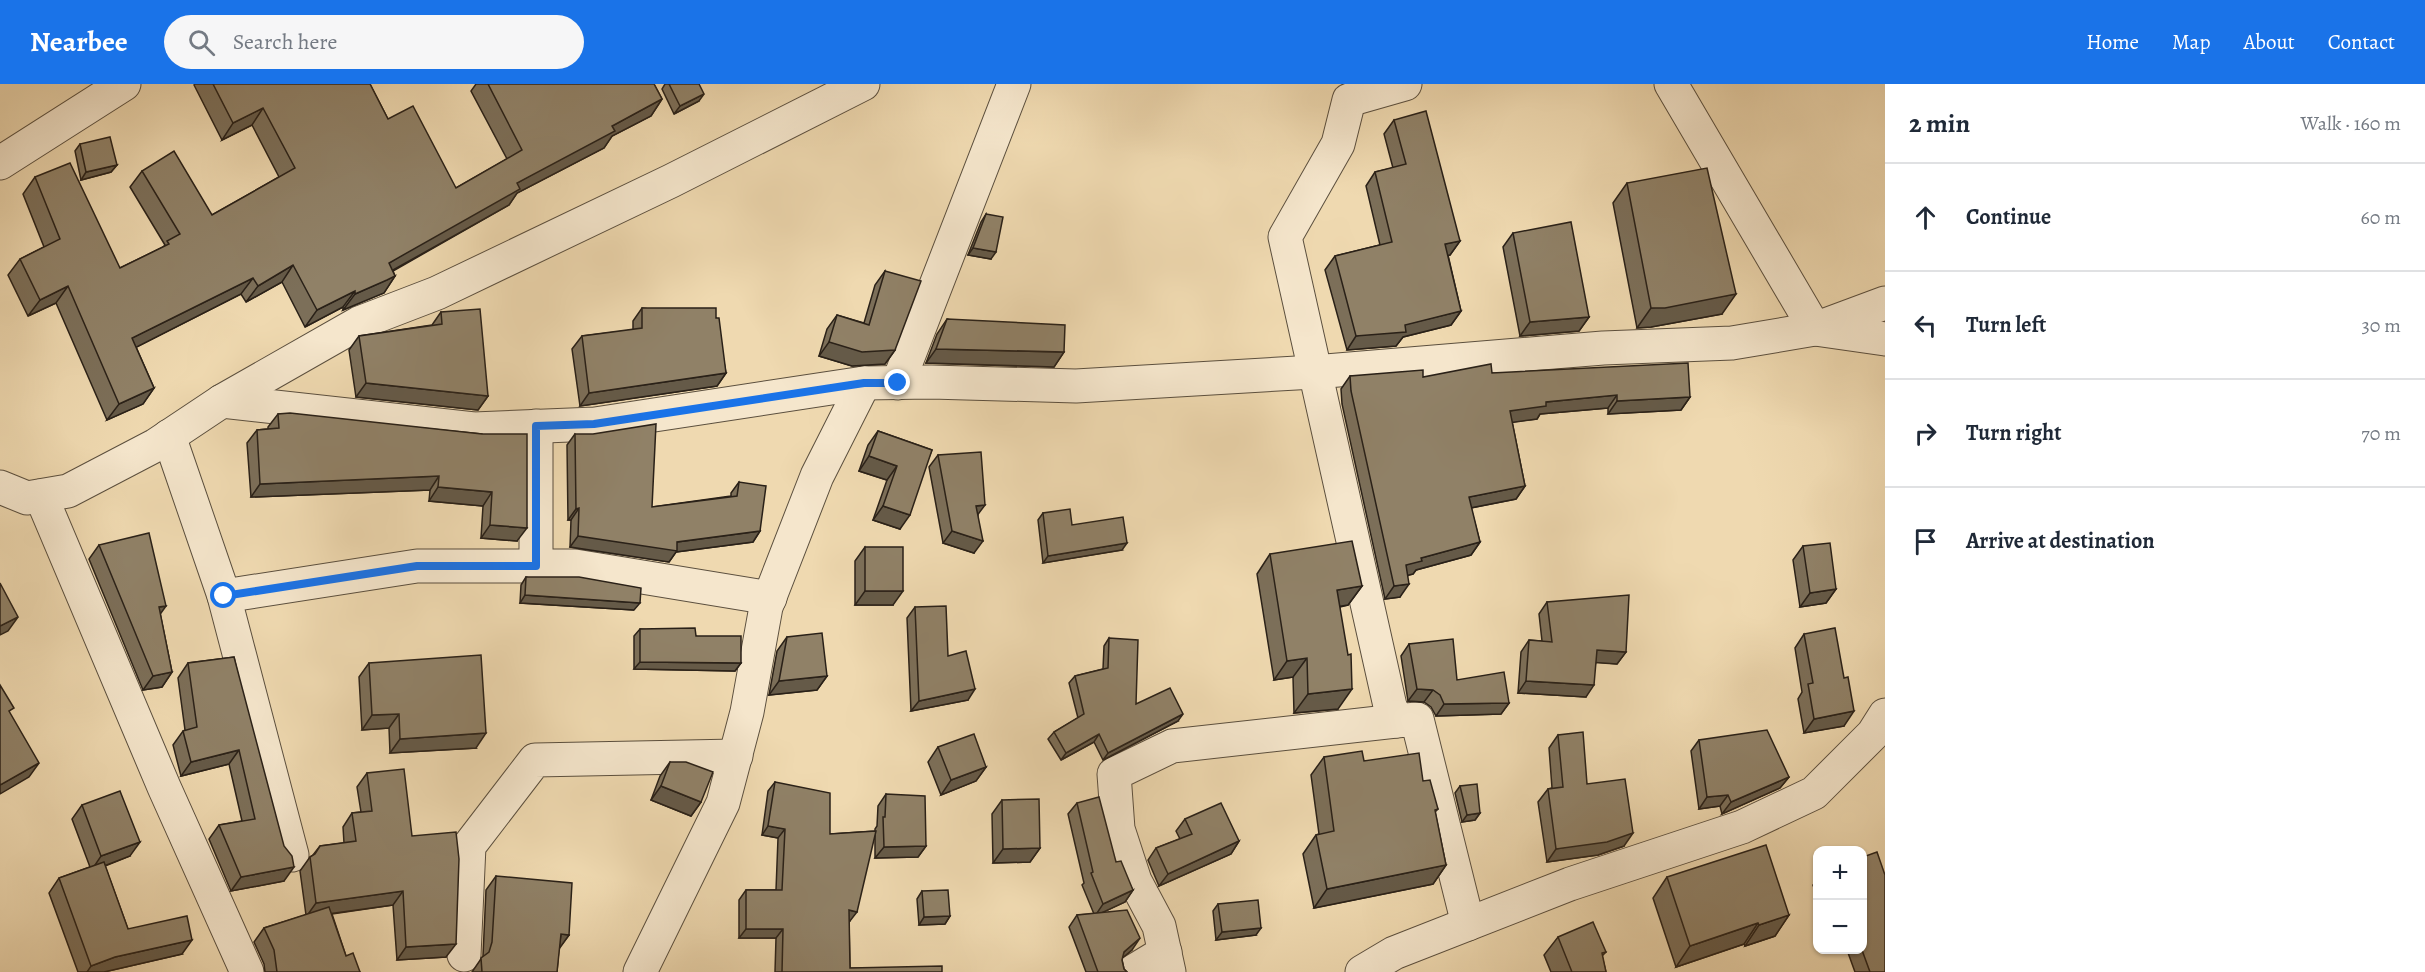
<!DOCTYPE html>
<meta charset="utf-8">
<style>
:root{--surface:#fff;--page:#f6f6f7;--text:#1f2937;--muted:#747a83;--line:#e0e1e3;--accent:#1a73e8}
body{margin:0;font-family:Alegreya,serif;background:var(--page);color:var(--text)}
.controls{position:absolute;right:18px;bottom:18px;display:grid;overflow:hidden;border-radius:12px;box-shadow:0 2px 4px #0004}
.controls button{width:54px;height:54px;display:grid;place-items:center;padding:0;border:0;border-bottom:2px solid var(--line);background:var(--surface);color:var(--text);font:30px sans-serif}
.stop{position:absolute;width:18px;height:18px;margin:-14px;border:4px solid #1a73e8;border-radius:50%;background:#fff}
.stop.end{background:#1a73e8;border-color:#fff;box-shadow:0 2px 6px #0008}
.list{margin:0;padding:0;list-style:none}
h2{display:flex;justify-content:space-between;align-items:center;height:78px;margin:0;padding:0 24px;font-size:26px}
h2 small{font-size:20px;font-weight:400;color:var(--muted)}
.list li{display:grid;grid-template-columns:39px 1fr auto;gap:18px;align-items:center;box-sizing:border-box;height:108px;padding:0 24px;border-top:2px solid var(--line)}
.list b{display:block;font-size:22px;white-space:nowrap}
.list em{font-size:20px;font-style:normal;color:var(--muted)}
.icon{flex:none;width:33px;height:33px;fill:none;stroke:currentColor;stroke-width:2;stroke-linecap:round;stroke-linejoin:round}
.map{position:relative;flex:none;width:1885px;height:888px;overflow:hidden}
header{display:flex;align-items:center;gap:36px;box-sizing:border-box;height:84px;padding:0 30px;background:var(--accent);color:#fff}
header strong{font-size:28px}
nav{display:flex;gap:33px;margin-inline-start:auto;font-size:21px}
.search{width:420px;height:54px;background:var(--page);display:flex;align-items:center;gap:15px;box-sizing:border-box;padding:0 21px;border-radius:33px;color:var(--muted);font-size:22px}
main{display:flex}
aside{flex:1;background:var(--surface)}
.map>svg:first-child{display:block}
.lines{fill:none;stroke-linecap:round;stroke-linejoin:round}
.minor-casing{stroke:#5b4f3e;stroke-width:35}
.tertiary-casing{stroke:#5b4f3e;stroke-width:35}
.minor{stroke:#f5e6cc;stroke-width:33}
.tertiary{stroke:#f5e6cc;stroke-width:33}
.wall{fill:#7c6f59;stroke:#2a2118;stroke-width:1.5}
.shaded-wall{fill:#655a48;stroke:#2a2118;stroke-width:1.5}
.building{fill:#908167;stroke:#2a2118;stroke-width:1.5}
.route{stroke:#1a73e8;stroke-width:8}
</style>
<header>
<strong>Nearbee</strong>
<div class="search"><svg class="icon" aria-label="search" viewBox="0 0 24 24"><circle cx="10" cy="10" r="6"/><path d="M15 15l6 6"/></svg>Search here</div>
<nav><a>Home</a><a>Map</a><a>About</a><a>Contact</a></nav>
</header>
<main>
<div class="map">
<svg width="1885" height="888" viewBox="0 0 1885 888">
<rect width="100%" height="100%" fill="#efd9b0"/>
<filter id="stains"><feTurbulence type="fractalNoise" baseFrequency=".00333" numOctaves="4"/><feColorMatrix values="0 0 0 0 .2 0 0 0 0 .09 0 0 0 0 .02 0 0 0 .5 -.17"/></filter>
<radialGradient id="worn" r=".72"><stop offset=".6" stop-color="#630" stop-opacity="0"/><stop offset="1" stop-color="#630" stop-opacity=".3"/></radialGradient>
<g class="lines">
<defs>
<g id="minor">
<path d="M1405 0 1349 16 1338 60 1285 153 1390 622 1396 637 1417 635 1468 840"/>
<path d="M1671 0 1815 245 1885 255"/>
<path d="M0 79 124 0"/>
<path d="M898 299 1014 0"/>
<path d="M222 317 474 345 595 340 864 299 931 298 1076 302 1314 288 1603 264 1732 259 1815 245 1885 219"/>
<path d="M536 342V482"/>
<path d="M169 352 224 512 417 482H575L770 514"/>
<path d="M0 403 27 414 68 407 156 361 222 317 359 239 437 209 671 97 863 0"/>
<path d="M41 412 164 703 247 888"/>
<path d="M224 512 292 771"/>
<path d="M464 871 469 762 535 676 736 672"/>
<path d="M640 888 723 719 747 628 766 523 817 392 864 299"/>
<path d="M1132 888 1165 868"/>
<path d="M1169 888 1159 842 1135 797 1118 745 1114 690 1172 662 1396 637"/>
</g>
<path id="tertiary" d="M1362 888 1394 869 1570 800 1742 743 1814 709 1873 650 1885 631"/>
</defs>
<use href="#minor" class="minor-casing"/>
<use href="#tertiary" class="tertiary-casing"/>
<use href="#minor" class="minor"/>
<use href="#tertiary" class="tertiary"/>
</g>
<g class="wall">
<path d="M195 0H370L388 35 456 104 507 75 471 7 476 0H654L662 15 651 32 612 52 604 64 517 109 509 121 393 187 395 192 384 209 376 212 343 226V223L305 243 282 198 246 218 241 210 136 263 154 304 143 320 107 336 56 219 28 232 8 191 20 175 44 163 23 110 35 93 120 184 163 163 165 161 130 103 142 87 212 131 279 93 252 41 222 56 194 1Z"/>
<path d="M665 0H699V17L674 30 662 5Z"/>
<path d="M1394 36 1460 157 1450 171H1448L1461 227 1451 241 1403 253 1396 262 1347 266 1325 186 1335 172 1380 161 1366 102 1375 88 1393 84 1384 50Z"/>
<path d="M80 60 117 81 111 88 81 96 75 67Z"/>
<path d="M1627 99 1722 230 1651 243 1637 244 1613 119Z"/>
<path d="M986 130 991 175 968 171 981 138Z"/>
<path d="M1513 149 1589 233 1579 247 1520 252 1503 163Z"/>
<path d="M885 187 895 266 885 280 852 282 819 272 827 245 837 231 864 239 875 201Z"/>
<path d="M642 224 716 234 726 289 717 302 580 322 572 265 582 252 633 246V237Z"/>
<path d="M441 228 488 312 478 326 356 313 349 266 359 252 432 241Z"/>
<path d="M947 235 1064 268 1054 283 926 279 937 250Z"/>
<path d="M1492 289 1690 313 1681 326 1608 330V324L1540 330 1537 335 1512 338 1525 402 1516 415 1471 424 1480 458 1471 471 1416 486 1413 490 1408 491 1400 513 1385 515 1342 320 1341 305 1350 292 1423 293Z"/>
<path d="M278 330 482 350 517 457 481 454 483 422 429 417 430 406 251 413 247 359 257 346 268 345V343Z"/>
<path d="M878 347 932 366 900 445 873 436 887 396 859 387 868 361Z"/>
<path d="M575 350 652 423 731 412V409L739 398 760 447 753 458 676 468 669 478 570 463 571 436H568L567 361Z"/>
<path d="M938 371 978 431 974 469 943 459 929 383Z"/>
<path d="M1043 429 1072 441 1122 466 1043 479 1038 436Z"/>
<path d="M99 461 160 529 172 588 162 603 143 606 89 475Z"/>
<path d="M1803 462 1836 505 1826 519 1800 523 1793 476Z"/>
<path d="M865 463 893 521H855V477Z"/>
<path d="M1270 470 1362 502 1348 521 1340 523 1338 625 1294 629 1293 593 1274 596 1257 490Z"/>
<path d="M526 493 634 526 520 519 521 501Z"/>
<path d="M1547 518 1626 568 1617 580 1596 578 1586 613 1518 609 1521 568 1529 556 1542 557 1539 530Z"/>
<path d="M915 523 948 572 968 616 911 627 907 534Z"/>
<path d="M640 545 696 552 741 579 735 587 634 585V552Z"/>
<path d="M1804 550 1844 642 1804 649 1798 615 1802 608 1795 564Z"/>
<path d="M787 553 827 592 817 606 769 611 777 567Z"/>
<path d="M1109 554 1136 620 1178 637 1103 676 1094 658 1061 676 1048 655 1054 648 1078 634 1069 599 1075 592 1103 585 1104 562Z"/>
<path d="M1409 560 1457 596 1509 619 1501 630 1436 632 1431 623 1424 618 1408 617 1401 572Z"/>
<path d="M234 573 284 797 231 807 209 755 219 741 242 737 229 680 181 692 173 661 183 647 185 646 178 594 188 579Z"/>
<path d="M369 579 476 664 390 669 389 644 362 646 359 593Z"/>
<path d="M1558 651 1587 700 1624 762 1598 771 1547 778 1538 718 1548 705 1552 704 1549 664Z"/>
<path d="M1699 656 1789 693 1780 704 1722 730 1720 722 1699 725 1691 667Z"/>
<path d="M938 663 986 683 976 697 941 711 928 678Z"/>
<path d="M1324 673 1364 677 1423 697 1438 725 1435 728 1446 781 1433 800 1314 824 1303 770 1316 751 1319 750 1311 691Z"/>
<path d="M670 678 701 718 691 732 651 716 660 692Z"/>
<path d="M367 689 412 752 446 873 397 876 393 821 332 830 346 872 360 888H265L264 880 254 858 264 844 306 831 300 787 310 773 313 771 320 762 344 759 343 743 352 729 361 728 357 703Z"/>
<path d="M775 698 830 750 875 747V745L877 742 878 722 886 710 926 762 918 773 875 774V750L850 837H849L850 884 942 888H775L776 854H739V816L746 806H776L778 754 762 751 768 707Z"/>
<path d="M1460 702 1480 729 1475 736 1462 738 1455 709Z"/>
<path d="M1002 716 1040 764 1030 778 993 779 992 730Z"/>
<path d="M1077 719 1116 778 1133 806 1125 818 1101 829 1132 866 1122 874V876L1124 885 1127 888H1086L1069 843 1077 831 1094 830 1082 801 1084 799 1068 730Z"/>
<path d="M82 721 130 772 105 782 128 845 182 870 104 888H78L49 809 59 794 90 783 72 735Z"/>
<path d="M1185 735 1239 757 1231 770 1159 802 1148 776 1156 764 1180 755 1176 747Z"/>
<path d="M496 792 569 851 559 864 557 888H472L483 872 486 806Z"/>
<path d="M1667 793 1789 831 1775 852 1745 862 1744 860 1676 883 1653 814Z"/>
<path d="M1818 794V814L1813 801Z"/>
<path d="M922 807 950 832 945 840 919 841 917 815Z"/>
<path d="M1218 820 1256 851 1216 856 1213 827Z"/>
<path d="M1558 853 1606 868 1602 872 1606 888H1551L1544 871Z"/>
<path d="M1847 866H1863L1885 888H1855Z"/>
</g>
<g class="shaded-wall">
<path d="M704 10 699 17 674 30 680 22Z"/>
<path d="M662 15 651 32 612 52 604 64 517 109 509 121 377 195 389 179 517 99 612 42Z"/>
<path d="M263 24 252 41 222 56 233 39Z"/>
<path d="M117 81 111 88 81 96 86 88Z"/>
<path d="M1460 157 1450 171 1435 174 1445 160Z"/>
<path d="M973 164 996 168 991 175 968 171Z"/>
<path d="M293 181 282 198 246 218 258 202Z"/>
<path d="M395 192 384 209 343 226 355 210Z"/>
<path d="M253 194 241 210 121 271 132 254Z"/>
<path d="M68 202 56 219 28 232 40 216Z"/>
<path d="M355 207 343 223 305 243 317 226Z"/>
<path d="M1736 210 1722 230 1651 243 1637 244 1651 224Z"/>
<path d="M1461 227 1451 241 1403 253 1396 262 1347 266 1356 252Z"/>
<path d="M1589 233 1579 247 1520 252 1530 238Z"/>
<path d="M829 258 895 266 885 280 852 282 819 272Z"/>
<path d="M936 265 1064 268 1054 283 926 279Z"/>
<path d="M726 289 717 302 580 322 589 309Z"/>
<path d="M366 299 488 312 478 326 356 313Z"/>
<path d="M154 304 143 320 107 336 119 320Z"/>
<path d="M1617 311 1608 324 1540 330 1537 335 1501 340 1510 327 1546 318Z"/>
<path d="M1690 313 1681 326 1608 330 1617 317Z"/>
<path d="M869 372 897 382 887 396 859 387Z"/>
<path d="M439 392 430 406 251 413 260 400Z"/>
<path d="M1525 402 1516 415 1460 426 1469 413Z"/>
<path d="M438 403 492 408 483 422 429 417Z"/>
<path d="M985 421 976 433V422Z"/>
<path d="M883 422 910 431 900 445 873 436Z"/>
<path d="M579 424 571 436H568L576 425Z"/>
<path d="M490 441 527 444 517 457 481 454Z"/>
<path d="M760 447 753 458 676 468 669 478 570 463 578 452 677 458Z"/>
<path d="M952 447 983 457 974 469 943 459Z"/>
<path d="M1480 458 1471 471 1416 486 1413 490 1397 494 1406 481 1421 474Z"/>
<path d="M1127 459 1122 466 1043 479 1048 472Z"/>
<path d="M1409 500 1400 513 1385 515 1394 502Z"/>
<path d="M1362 502 1348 521 1323 525 1337 506Z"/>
<path d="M1836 505 1826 519 1800 523 1810 509Z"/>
<path d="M865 507H903L893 521H855Z"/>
<path d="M525 511 640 519 634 526 520 519Z"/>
<path d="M166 522 156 536 159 523Z"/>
<path d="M18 533 8 547 0 551V542Z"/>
<path d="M1597 566 1626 568 1617 580 1588 578Z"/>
<path d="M1307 574 1293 593 1274 596 1287 577Z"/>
<path d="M640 578 741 579 735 587 634 585Z"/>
<path d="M172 588 162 603 143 606 153 592Z"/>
<path d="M827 592 817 606 769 611 779 597Z"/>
<path d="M1526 597 1594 601 1586 613 1518 609Z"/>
<path d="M975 605 968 616 911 627 919 617Z"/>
<path d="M1352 605 1338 625 1294 629 1308 610Z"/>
<path d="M1417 605 1433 606 1424 618 1408 617Z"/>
<path d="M1509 619 1501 630 1436 632 1444 620Z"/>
<path d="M1854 627 1844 642 1804 649 1814 635Z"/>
<path d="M399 630 389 644 362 646 372 631Z"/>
<path d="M1183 630 1178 637 1103 676 1108 669Z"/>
<path d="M486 649 476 664 390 669 400 655Z"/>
<path d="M1099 650 1094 658 1061 676 1066 669Z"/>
<path d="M239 666 229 680 181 692 191 678Z"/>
<path d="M39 679 29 693 0 710V701Z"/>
<path d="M986 683 976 697 941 711 951 696Z"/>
<path d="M1789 693 1780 704 1722 730 1731 718Z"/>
<path d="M661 702 701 718 691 732 651 716Z"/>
<path d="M1728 711 1720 722 1699 725 1707 713Z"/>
<path d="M1480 729 1475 736 1462 738 1467 731Z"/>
<path d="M768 742 785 745 778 754 762 751Z"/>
<path d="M1633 749 1624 762 1598 771 1547 778 1556 765Z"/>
<path d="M1239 757 1231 770 1159 802 1168 790Z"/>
<path d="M140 758 130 772 91 787 101 772Z"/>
<path d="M926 762 918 773 875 774 884 763Z"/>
<path d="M1040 764 1030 778 993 779 1003 765Z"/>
<path d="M1446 781 1433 800 1314 824 1327 805Z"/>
<path d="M294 783 284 797 231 807 241 793Z"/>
<path d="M1133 806 1125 818 1095 832 1103 820Z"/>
<path d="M403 807 393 821 306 833 316 819Z"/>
<path d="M849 826 857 828 850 837 842 835Z"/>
<path d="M1789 831 1775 852 1745 862 1759 841Z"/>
<path d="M950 832 945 840 919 841 924 833Z"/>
<path d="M1758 839 1744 860 1676 883 1690 862Z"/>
<path d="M1261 844 1256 851 1216 856 1222 848Z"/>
<path d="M746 845H783L776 854H739Z"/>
<path d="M561 850 569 851 559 865Z"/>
<path d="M1140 854 1132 866 1115 880 1124 868Z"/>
<path d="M192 856 182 870 104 888H87L91 882 115 873Z"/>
<path d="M456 860 446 873 397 876 406 863Z"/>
</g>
<g class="building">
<path d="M213 0H370L388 35 413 22 456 104 522 66 488 0H654L662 15 612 42 615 47 517 99 520 105 389 179 395 192 387 196 355 210V207L317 226 293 181 258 202 253 194 132 254 154 304 119 320 68 202 40 216 20 175 60 155 35 93 70 79 120 184 169 160 167 157 180 150 142 87 174 67 212 131 295 84 263 24 233 39Z"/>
<path d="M669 0H699L704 10 680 22Z"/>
<path d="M1426 27 1460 157 1445 160 1461 227 1405 241 1406 248 1356 252 1335 172 1392 158 1375 88 1406 80 1394 36Z"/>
<path d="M110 53 117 81 86 88 80 60Z"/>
<path d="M1707 84 1736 210 1665 224H1651L1627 99Z"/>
<path d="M986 130 1003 133 996 168 973 164Z"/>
<path d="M1571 138 1589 233 1530 238 1513 149Z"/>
<path d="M885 187 921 197 895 266 862 268 829 258 837 231 869 241Z"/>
<path d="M642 224H716V234H719L726 289 589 309 582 252 642 244Z"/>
<path d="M480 225 488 312 366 299 359 252 442 240 441 228Z"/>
<path d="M947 235 1065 241 1064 268 936 265Z"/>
<path d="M1688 279 1690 313 1617 317V311L1546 318V322L1510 327 1525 402 1469 413 1480 458 1421 474 1422 477 1406 481 1409 500 1394 502 1351 307 1350 292 1423 286V293L1491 280 1492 289Z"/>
<path d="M290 329 482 350H527V444L490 441 492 408 438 403 439 392 260 400 257 346 279 344 278 330Z"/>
<path d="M656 340 652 423 737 412 739 398 766 402 760 447 677 458V467L578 452 579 424 576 425 575 350H593Z"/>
<path d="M878 347 932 366 910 431 883 422 897 382 869 372Z"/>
<path d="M981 368 985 421 976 422 983 457 952 447 938 371Z"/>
<path d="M1070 425 1072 441 1123 433 1127 459 1048 472 1043 429Z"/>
<path d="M149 449 166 522 159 523 172 588 153 592 99 461Z"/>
<path d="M1352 457 1362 502 1337 506 1348 571 1351 570 1352 605 1308 610 1307 574 1287 577 1270 470Z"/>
<path d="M1830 459 1836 505 1810 509 1803 462Z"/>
<rect x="865" y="463" width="38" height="44"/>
<path d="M526 493H579L641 504 640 519 525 511Z"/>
<path d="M0 499 18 533 0 542Z"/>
<path d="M1629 511 1626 568 1597 566 1594 601 1526 597 1529 556 1552 558 1547 518Z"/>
<path d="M946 522 948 572 966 567 975 605 919 617 915 523Z"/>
<path d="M695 544 696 552H741V579L640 578V545Z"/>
<path d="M1835 544 1844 594 1848 593 1854 627 1814 635 1808 600 1813 599 1804 550Z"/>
<path d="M822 549 827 592 779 597 787 553Z"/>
<path d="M1109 554 1138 556 1136 620 1170 604 1183 630 1108 669 1099 650 1066 669 1054 648 1084 630 1075 592 1108 584Z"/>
<path d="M1453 555 1457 596 1504 588 1509 619 1444 620 1440 611 1433 606 1417 605 1409 560Z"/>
<path d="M481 571 486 649 400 655 399 630 372 631 369 579Z"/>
<path d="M234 573 284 762 292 772 294 783 241 793 219 741 255 735 239 666 191 678 183 647 197 643 188 579Z"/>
<path d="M0 601 14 624 9 627 39 679 0 701Z"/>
<path d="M1767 646 1789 693 1731 718 1728 711 1707 713 1699 656Z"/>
<path d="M1583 648 1587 700 1625 695 1633 749 1607 758 1556 765 1548 705 1563 703 1558 651Z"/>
<path d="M974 650 986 683 951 696 938 663Z"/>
<path d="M1362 667 1364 677 1419 669 1423 697 1430 696 1438 725 1435 726 1446 781 1327 805 1316 751 1334 747 1324 673Z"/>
<path d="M670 678H686L713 688 701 718 661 702Z"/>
<path d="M404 685 412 752 456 748 459 775 456 860 406 863 403 807 316 819 310 773 315 770 320 762 356 757 352 729 372 727 367 689Z"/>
<path d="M775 698 830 709V750L876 747 857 828 849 826 850 884 942 882V888H782L783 845H746V806H782L785 745 768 742Z"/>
<path d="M1477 700 1480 729 1467 731 1460 702Z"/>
<path d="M120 707 140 758 101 772 82 721Z"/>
<path d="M886 710 925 712 926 762 884 763 883 733H885Z"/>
<path d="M1099 713 1116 778 1121 777 1133 806 1103 820 1091 789 1093 788 1077 719Z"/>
<path d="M1039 715 1040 764 1003 765 1002 716Z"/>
<path d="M1221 719 1239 757 1168 790 1156 764 1192 750 1185 735Z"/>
<path d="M1766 761 1789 831 1759 841 1758 839 1690 862 1667 793Z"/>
<path d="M1877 768 1885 791V888H1870L1862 866 1863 773Z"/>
<path d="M104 778 128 845 187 832 192 856 115 873 91 882 59 794Z"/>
<path d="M496 792 572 799 569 851 561 850 557 888H482L481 874 489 868 492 858Z"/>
<path d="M948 806 950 832 924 833 922 807Z"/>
<path d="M1258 816 1261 844 1222 848 1218 820Z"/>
<path d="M329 823 346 872 353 869 360 888H277L274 866 264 844Z"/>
<path d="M1127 826 1140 854 1124 868 1122 876 1124 885 1127 888H1098L1077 831Z"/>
<path d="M1593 838 1606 868 1602 869 1606 888H1572L1558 853Z"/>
</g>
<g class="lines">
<path class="route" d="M224 512 417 482H536V342L594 340 864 299H898"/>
</g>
<rect width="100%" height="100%" filter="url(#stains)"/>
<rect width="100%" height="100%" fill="url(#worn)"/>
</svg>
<div class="controls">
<button>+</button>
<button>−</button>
</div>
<div class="stop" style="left:224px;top:512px"></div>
<div class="stop end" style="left:898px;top:299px"></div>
</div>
<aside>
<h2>2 min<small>Walk · 160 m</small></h2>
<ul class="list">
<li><svg class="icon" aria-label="ahead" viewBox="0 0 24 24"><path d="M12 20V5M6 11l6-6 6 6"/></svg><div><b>Continue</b></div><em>60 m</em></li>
<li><svg class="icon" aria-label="left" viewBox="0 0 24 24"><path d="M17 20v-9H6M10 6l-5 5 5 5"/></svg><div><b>Turn left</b></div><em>30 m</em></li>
<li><svg class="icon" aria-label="right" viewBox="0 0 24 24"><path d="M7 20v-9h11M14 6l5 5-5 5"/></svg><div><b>Turn right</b></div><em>70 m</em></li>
<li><svg class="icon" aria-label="arrive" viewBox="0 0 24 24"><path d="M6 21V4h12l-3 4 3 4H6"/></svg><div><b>Arrive at destination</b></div></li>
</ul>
</aside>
</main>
